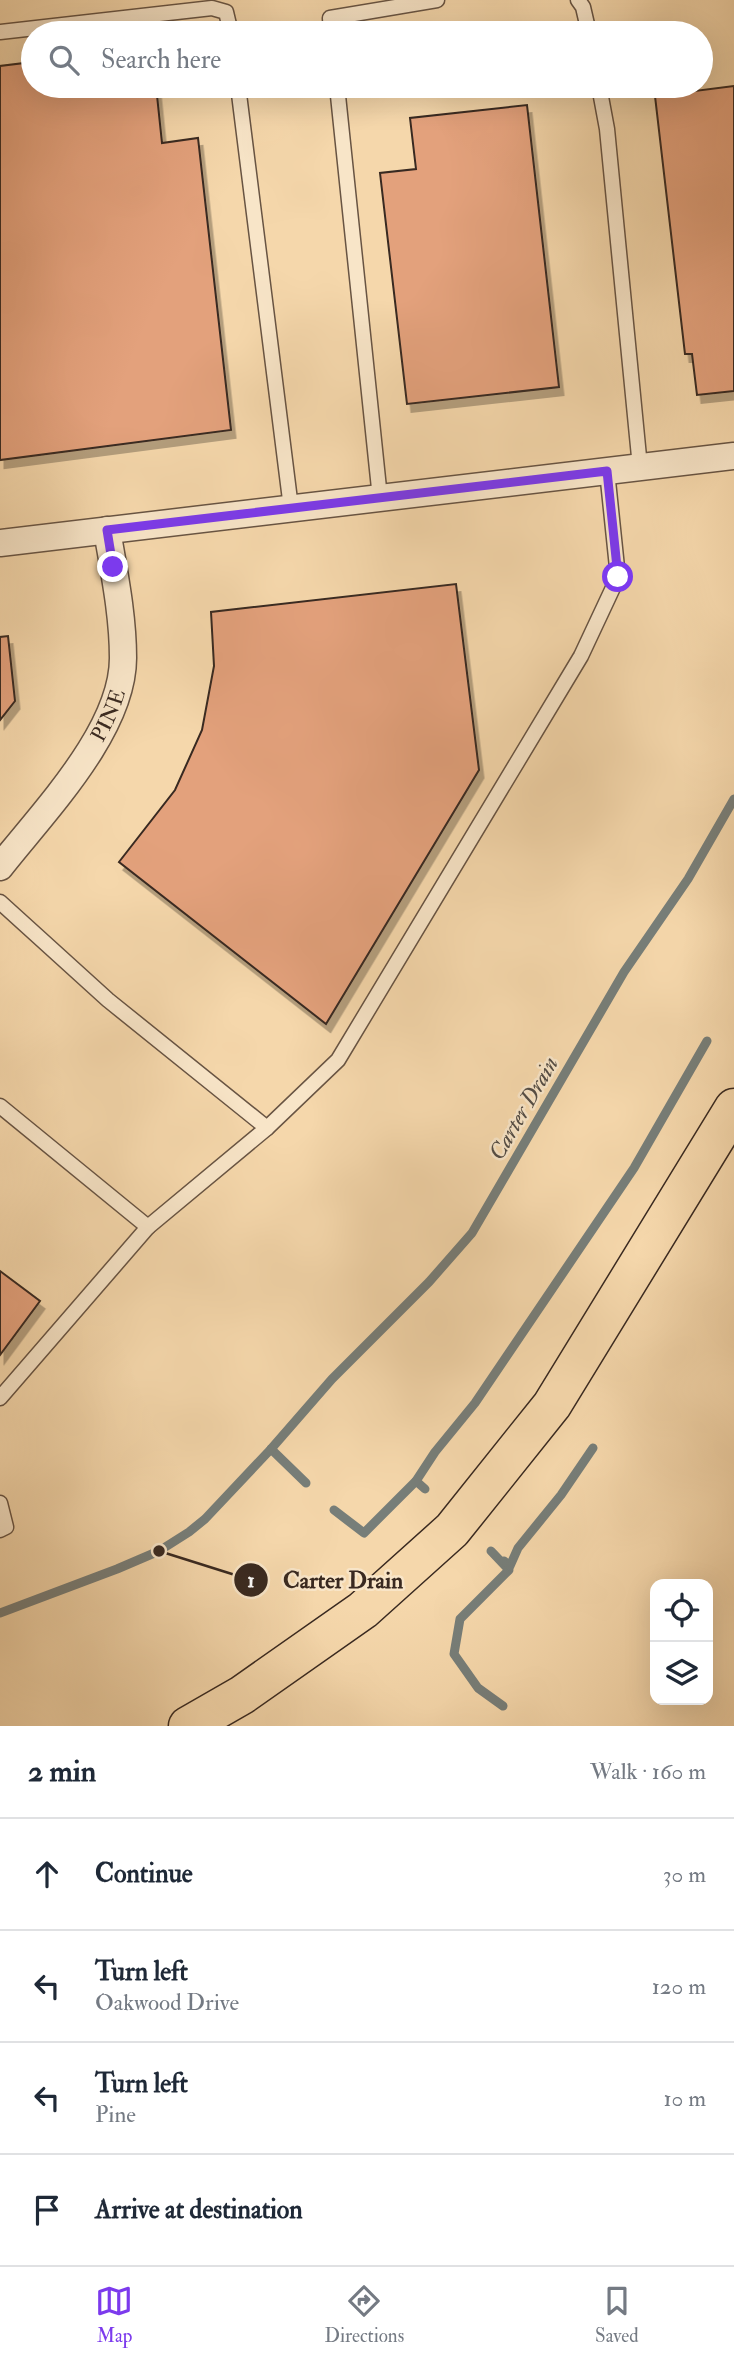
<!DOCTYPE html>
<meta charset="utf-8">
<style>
:root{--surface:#fff;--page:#f6f6f7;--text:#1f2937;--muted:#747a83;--line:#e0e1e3;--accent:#7c3aed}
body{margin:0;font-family:"IM FELL Double Pica",serif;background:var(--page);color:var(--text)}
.controls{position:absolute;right:21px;bottom:21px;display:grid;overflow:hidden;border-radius:14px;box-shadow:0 7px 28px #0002}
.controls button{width:63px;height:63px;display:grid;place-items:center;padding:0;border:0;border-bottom:2px solid var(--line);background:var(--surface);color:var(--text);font:35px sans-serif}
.stop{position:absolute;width:21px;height:21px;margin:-16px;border:5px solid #7c3aed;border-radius:50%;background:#fff}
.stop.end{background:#7c3aed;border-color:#fff;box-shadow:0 2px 7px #0008}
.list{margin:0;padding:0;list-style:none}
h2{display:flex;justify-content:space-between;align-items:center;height:91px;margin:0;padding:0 28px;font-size:30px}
h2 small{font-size:23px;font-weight:400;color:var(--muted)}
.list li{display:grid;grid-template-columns:46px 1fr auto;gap:21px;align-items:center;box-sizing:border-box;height:112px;padding:0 28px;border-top:2px solid var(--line)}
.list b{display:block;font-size:26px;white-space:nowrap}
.list p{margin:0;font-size:23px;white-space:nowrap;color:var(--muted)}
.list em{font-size:23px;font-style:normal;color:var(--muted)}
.icon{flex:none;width:38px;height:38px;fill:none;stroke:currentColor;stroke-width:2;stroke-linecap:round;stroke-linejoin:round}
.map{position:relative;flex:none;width:734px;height:1726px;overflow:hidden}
.search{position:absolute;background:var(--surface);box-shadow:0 7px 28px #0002;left:21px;right:21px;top:21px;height:77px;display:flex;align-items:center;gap:18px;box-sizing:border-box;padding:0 24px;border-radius:38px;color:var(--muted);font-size:26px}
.sheet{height:539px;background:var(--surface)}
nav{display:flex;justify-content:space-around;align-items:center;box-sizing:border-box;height:98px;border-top:2px solid var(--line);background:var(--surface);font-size:19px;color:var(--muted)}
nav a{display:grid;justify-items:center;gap:4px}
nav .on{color:var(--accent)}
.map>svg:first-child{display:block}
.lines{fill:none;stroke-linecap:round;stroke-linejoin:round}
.stream{stroke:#777e79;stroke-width:9}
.building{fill:#e3a17c;stroke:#392920;stroke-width:2;filter:url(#shadow)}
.service-casing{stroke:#685443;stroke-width:17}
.minor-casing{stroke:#685443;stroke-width:29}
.motorway-casing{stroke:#392920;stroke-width:41}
.service{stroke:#f8e5c8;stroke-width:14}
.minor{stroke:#f8e5c8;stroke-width:26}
.motorway{stroke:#f5d7ab;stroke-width:38}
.route{stroke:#7c3aed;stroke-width:9}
.labels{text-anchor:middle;stroke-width:5;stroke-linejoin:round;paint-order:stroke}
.street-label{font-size:21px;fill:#392920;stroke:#f8e5c8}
.water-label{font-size:23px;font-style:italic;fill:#534c45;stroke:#f8e5c8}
.leader{fill:none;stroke:#392920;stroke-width:2.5}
.callout-dot{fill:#392920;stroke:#f8e5c8;stroke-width:2.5}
.mark-label{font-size:21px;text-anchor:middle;font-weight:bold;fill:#fff}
.callout-label{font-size:23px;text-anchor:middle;font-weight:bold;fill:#392920;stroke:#f8e5c8;stroke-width:5;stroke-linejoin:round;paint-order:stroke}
</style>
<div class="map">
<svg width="734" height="1726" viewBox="0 0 734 1726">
<defs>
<filter id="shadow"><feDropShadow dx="4.5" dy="8" stdDeviation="0" flood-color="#0004"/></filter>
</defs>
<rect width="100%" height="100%" fill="#f5d7ab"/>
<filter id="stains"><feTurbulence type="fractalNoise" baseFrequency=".00286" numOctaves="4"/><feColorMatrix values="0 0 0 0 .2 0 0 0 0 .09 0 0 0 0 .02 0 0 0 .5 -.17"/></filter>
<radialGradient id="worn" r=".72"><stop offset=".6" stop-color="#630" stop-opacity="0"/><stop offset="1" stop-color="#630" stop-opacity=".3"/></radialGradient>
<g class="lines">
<g class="stream">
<path d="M271 1449 306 1483"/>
<path d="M416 1481 425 1489"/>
<path d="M334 1510 364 1533 416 1481 435 1452 475 1403 634 1168 707 1041"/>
<path d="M491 1551 509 1570 460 1619 454 1654 478 1688 503 1706"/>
<path d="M504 1561 510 1566 518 1548 561 1495 593 1448"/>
<path d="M0 1613 117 1569 159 1551 189 1532 205 1519 271 1449 332 1379 429 1282 472 1233 624 972 688 879 734 799"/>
</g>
</g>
<g class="building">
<path d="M33 62V86H156L162 143 198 138 231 430 0 460V66Z"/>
<path d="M734 86V391L697 395 692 354H685L655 96Z"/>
<path d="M527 105 559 387 407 404 380 173 416 169 410 118Z"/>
<path d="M456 584 479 770 326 1024 119 862 175 790 202 730 214 666 211 612Z"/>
<path d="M8 636 15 701 0 720V637Z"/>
<path d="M0 1271 40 1301 0 1355Z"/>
</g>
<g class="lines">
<defs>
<g id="service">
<path d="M578 0 583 7 589 33"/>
<path d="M0 32 212 8 226 12 231 33"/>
<path d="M331 33 330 18 437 0"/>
<path d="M238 86 291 508"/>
<path d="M337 86 380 498"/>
<path d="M599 86 607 129 640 467"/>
<path d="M0 902 108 1000 267 1128 338 1060 581 656 618 577 607 471"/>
<path d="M0 1106 148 1227 0 1398"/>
<path d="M148 1227 267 1128"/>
<path d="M0 1503 6 1527 0 1530"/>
</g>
<g id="minor">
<path d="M0 543 734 456"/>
<path id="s1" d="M0 867C43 812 123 731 123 658 123 615 114 572 107 530"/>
</g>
<path id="motorway" d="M188 1726 242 1695 363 1610 452 1530 552 1405 734 1108"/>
</defs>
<use href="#service" class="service-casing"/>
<use href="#minor" class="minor-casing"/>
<use href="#motorway" class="motorway-casing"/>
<use href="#service" class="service"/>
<use href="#minor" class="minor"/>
<use href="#motorway" class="motorway"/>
</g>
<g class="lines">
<path class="route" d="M113 567 107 530 607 471 618 577"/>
</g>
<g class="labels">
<g class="street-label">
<text dy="7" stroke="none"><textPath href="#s1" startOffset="187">PINE</textPath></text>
</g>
<g class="water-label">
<text transform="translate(523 1108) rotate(-60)" y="8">Carter Drain</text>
</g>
</g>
<path class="leader" d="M159 1551L251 1580"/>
<g class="callout-dot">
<circle cx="159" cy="1551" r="7"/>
<circle cx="251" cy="1580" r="18"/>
</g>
<g class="mark-label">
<text x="251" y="1587">1</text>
</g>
<g class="callout-label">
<text x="343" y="1588">Carter Drain</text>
</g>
<rect width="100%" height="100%" filter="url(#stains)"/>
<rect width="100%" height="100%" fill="url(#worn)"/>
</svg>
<div class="controls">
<button><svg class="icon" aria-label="locate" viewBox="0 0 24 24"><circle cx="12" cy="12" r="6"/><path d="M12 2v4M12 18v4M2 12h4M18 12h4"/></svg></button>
<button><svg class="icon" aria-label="layers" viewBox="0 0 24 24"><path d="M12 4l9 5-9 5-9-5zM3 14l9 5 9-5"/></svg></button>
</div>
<div class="stop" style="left:618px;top:577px"></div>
<div class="stop end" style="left:113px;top:567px"></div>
<div class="search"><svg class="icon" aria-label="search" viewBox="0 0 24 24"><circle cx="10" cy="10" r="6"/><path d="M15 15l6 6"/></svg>Search here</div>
</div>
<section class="sheet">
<h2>2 min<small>Walk · 160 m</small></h2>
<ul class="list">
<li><svg class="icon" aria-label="ahead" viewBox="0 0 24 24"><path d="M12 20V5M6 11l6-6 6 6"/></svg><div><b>Continue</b></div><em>30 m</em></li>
<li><svg class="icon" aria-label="left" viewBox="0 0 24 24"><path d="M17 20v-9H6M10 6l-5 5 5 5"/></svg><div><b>Turn left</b><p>Oakwood Drive</p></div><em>120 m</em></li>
<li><svg class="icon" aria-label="left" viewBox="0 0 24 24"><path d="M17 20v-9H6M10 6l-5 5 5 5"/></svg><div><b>Turn left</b><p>Pine</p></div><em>10 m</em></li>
<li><svg class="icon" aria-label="arrive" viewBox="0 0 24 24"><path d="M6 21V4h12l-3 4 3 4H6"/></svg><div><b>Arrive at destination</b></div></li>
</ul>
</section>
<nav>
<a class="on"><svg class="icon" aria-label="map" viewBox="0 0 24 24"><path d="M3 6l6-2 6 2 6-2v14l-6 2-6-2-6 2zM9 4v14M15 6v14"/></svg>Map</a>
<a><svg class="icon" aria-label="directions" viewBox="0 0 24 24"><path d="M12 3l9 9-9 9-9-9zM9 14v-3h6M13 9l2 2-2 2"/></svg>Directions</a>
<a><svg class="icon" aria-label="saved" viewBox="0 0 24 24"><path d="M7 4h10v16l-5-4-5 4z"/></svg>Saved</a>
</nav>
